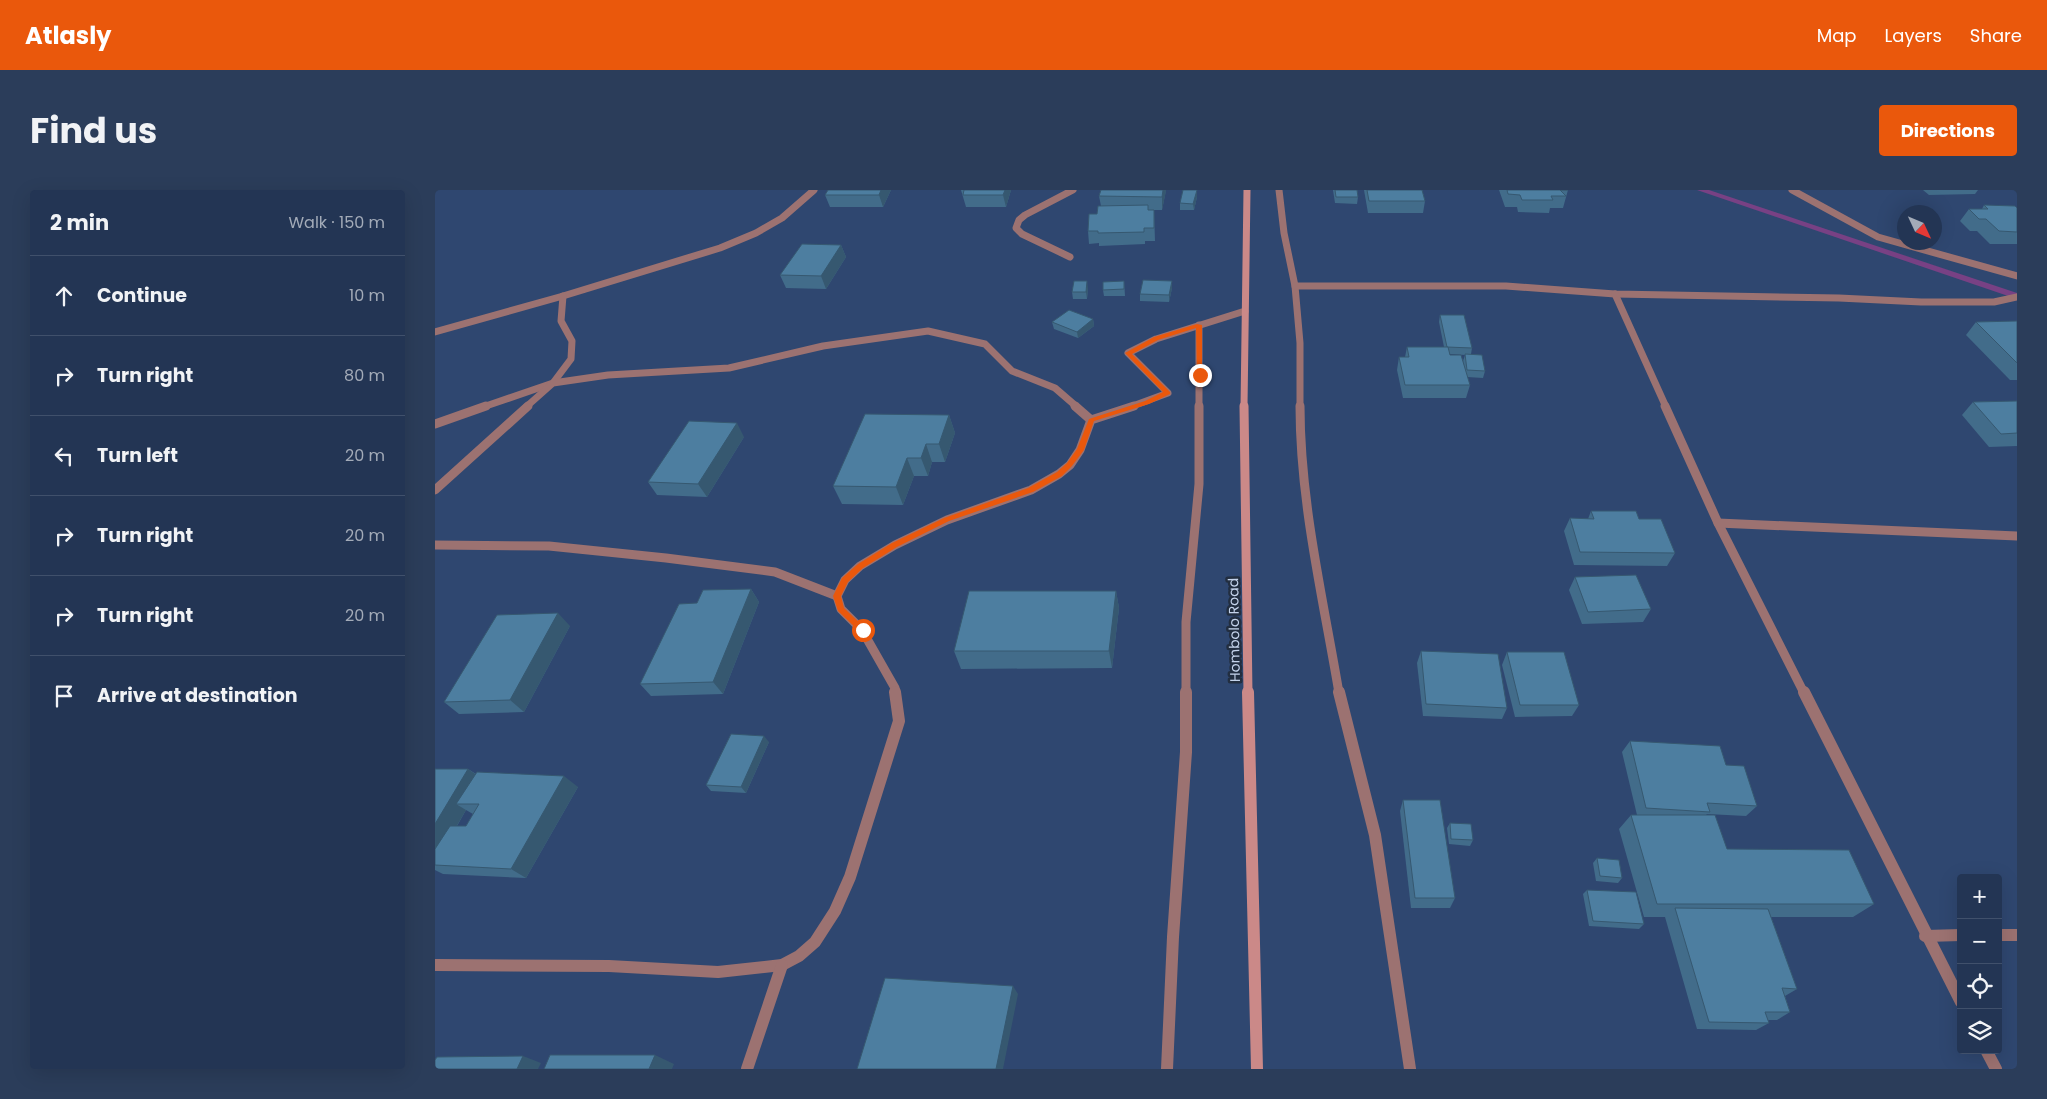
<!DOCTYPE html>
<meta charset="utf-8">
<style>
:root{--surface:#233554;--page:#2b3d5a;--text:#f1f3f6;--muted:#a3abb8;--line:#40506b;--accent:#ea580c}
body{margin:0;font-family:Poppins,sans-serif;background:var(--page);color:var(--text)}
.controls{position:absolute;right:15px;bottom:15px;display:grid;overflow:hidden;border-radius:5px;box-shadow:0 5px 20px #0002}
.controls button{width:45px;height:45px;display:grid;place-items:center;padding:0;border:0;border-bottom:1px solid var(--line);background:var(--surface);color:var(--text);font:25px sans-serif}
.compass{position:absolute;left:1462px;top:15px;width:45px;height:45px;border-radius:50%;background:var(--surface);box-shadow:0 5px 20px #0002;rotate:134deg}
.stop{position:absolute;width:15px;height:15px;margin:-11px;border:4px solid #ea580c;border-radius:50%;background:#fff}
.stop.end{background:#ea580c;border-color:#fff;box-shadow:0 1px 5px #0008}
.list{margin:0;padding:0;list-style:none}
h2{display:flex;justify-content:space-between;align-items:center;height:65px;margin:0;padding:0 20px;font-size:21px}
h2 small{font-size:16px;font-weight:400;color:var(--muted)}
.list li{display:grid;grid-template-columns:32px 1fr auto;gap:15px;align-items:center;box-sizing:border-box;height:80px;padding:0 20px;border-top:1px solid var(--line)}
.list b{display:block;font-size:19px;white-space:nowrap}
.list em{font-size:16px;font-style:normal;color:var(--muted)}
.icon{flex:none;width:28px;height:28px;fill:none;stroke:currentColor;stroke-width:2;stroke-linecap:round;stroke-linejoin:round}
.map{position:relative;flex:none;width:1582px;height:879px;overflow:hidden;border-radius:5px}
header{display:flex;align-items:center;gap:30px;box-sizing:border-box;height:70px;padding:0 25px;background:var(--accent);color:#fff}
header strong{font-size:24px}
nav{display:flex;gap:28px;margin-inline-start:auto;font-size:18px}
.intro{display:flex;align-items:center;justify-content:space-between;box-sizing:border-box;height:120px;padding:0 30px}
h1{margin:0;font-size:35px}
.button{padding:12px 22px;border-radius:5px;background:var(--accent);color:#fff;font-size:18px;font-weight:700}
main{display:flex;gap:30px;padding:0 30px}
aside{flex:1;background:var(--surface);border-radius:5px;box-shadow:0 5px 20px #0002}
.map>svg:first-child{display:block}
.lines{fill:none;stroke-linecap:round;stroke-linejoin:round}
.stream{fill:#784184;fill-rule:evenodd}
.street-far2{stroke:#9c7271;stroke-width:7}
.street-far1{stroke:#9c7271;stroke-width:9}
.street{stroke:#9c7271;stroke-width:12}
.secondary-far2{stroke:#cb8988;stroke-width:7}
.secondary-far1{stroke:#cb8988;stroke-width:9}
.secondary{stroke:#cb8988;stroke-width:12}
.wall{fill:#426c8a;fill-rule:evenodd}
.shaded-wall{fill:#365870}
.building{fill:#4d7ea0;stroke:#365870}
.route{fill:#ea580c}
.labels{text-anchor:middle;stroke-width:5;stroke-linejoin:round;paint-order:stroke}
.street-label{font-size:14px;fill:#c4d3eb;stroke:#222e40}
</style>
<header>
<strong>Atlasly</strong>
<nav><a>Map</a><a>Layers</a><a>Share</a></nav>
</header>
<div class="intro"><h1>Find us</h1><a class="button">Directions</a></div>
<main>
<aside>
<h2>2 min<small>Walk · 150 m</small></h2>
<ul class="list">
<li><svg class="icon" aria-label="ahead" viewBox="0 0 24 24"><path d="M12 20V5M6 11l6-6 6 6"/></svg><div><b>Continue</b></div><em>10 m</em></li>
<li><svg class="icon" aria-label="right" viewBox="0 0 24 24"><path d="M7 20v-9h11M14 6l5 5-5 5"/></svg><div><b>Turn right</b></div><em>80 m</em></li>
<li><svg class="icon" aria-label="left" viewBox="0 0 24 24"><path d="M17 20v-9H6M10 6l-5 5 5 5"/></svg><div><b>Turn left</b></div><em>20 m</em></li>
<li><svg class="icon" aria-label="right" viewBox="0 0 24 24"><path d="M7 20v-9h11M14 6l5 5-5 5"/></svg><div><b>Turn right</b></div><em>20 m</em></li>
<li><svg class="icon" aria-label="right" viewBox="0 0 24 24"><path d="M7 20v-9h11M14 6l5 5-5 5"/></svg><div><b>Turn right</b></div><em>20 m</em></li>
<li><svg class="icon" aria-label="arrive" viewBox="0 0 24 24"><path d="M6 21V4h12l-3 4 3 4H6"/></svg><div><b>Arrive at destination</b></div></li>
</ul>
</aside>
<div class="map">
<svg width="1582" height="879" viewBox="0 0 1582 879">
<rect width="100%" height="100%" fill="#2f4770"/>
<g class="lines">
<path class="stream" d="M1262 0H1274L1582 103V109Z"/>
<g class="street-far2">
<path d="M844 0 849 43 860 96 865 153V217"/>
<path d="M1357 0 1443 47 1582 86"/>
<path d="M635 67 587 44 581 38 584 30 590 25 638 0"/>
<path d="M860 96H1071L1180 104 1404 108 1486 112H1559L1582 107"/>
<path d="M1180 104 1231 217"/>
<path d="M764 135V217"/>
<path d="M0 142 128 106 285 58 321 43 347 28 379 0"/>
<path d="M48 217 118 193 136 169 137 151 126 131 128 106"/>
<path d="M91 217 118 193 173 185 294 178 388 156 493 141 550 154 577 181 620 198 642 217"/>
<path d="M695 217 733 203 693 163 721 149 810 121"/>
</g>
<g class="street-far1">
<path d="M640 216 656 230"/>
<path d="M865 216C865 312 888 408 904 503"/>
<path d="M1230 216 1283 333 1369 503"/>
<path d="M0 234 51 216"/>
<path d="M0 300 93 216"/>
<path d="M1283 333 1582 346"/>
<path d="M0 355 114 356 231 368 340 382 402 406"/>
<path d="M461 503 460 498 427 440 406 419 402 406 410 390 425 376 460 355 512 330 596 300 624 284 635 275 645 260 656 230 699 216"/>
<path d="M751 503V432L764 294V216"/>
</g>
<g class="street">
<path d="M904 502 940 645 975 879"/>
<path d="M1369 502 1526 812"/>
<path d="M1563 745H1582"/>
<path d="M1490 746 1526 745"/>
<path d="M0 775 174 776 283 782 347 775 364 766 380 752 400 721 415 687 464 531 460 502"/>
<path d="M1551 860 1561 879"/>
<path d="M312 879 347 775"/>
<path d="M732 879 738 747 751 562V502"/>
</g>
<path class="secondary-far2" d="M809 217 812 0"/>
<path class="secondary-far1" d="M809 216 813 503"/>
<path class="secondary" d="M813 502 822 879"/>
</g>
<g class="wall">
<path d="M456 0 448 17H395L390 5Z"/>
<path d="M526 0H576L571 17H531Z"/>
<path d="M666 0H731L727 20H714H719L720 51H710V54L664 56V53L654 54 653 41 662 24 666 16 664 6Z"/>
<path d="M762 0V7L759 20H745V13Z"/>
<path d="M898 0H922L923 7 922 14 900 13Z"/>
<path d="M929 0H987L990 11 988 23H933Z"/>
<path d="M1064 0H1133L1128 18H1115L1114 23 1083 22 1082 17H1070Z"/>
<path d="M1488 0H1543L1540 4 1494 5Z"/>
<path d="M1549 15 1582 18V54H1555L1542 41H1535L1525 31 1534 19H1547Z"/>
<path d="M406 55 411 67 391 99 351 98 345 85Z"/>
<path d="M689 91 690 106H669L668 100Z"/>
<path d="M737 91V98L734 112 705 111V104Z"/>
<path d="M653 98 652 109H638L637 102Z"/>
<path d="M1005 125 1037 158 1036 164 1050 181 1048 188 1032 187 1035 195 1031 208H968L962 180 964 167H970L972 157H1009L1004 132ZM1015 164 1030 165 1028 171 1029 176 1015 165Z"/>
<path d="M658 129 659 136 643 148 619 139 617 132Z"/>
<path d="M1582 131V190H1575L1531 145 1541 132Z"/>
<path d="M1582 211V256L1554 257 1527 225 1538 212Z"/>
<path d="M514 225 520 243 510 272H497L493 286H479L468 315 407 314 398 296Z"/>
<path d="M309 247 272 307 222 305 213 292Z"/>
<path d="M1156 321 1204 329 1240 363 1232 376 1139 375 1129 341 1135 328 1153 329Z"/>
<path d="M1140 387 1216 419 1208 432 1147 434 1134 400Z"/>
<path d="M316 399 324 412 288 504 216 506 205 494 262 413Z"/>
<path d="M681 401 684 418 677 478 526 479 519 461Z"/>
<path d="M135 436 89 522 24 524 9 512Z"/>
<path d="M986 461 1072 518 1067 529 988 526 982 473Z"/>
<path d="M1072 462 1144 515 1137 526 1080 527 1067 475Z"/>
<path d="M1195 551 1291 575 1322 616 1311 626 1272 624 1271 625 1292 659 1439 714 1418 727H1336L1362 799 1350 806 1355 822 1342 830H1333L1334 833 1321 840 1262 839 1230 727H1209L1184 639 1196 625H1202L1187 562Z"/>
<path d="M334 552 311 603 276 601 271 595Z"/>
<path d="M0 579H33L41 584 143 597 91 688 8 684 0 680ZM31 620 38 624 31 636H22Z"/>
<path d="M968 610 1020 708 1015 718H976L965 621Z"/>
<path d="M1015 633 1038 650 1035 656 1014 654 1012 638Z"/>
<path d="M1162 668 1187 688 1183 693 1161 691 1158 673Z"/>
<path d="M1152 700 1209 734 1204 739 1154 736 1148 704Z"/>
</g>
<g class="shaded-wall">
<path d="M446 0H456L448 17 444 5Z"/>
<path d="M570 0H576L571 17 568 5Z"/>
<path d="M728 0H731V1L727 20V7Z"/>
<path d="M762 0V7L759 20 758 14Z"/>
<path d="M406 55 411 67 391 99 386 86Z"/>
<path d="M652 91 653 98 652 109 651 102Z"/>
<path d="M737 91V98L734 112V105Z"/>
<path d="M658 129 659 136 643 148 642 142Z"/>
<path d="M514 225 520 243 510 272 504 254Z"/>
<path d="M302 233 309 247 272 307 263 294Z"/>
<path d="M491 254 497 272 493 286 486 268Z"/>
<path d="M472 268 479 286 468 315 461 297Z"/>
<path d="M316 399 324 412 288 504 278 492Z"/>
<path d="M681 401 684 418 677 478 674 461Z"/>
<path d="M123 423 135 436 89 522 75 510Z"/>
<path d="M329 546 334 552 311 603 306 597Z"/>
<path d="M33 579 49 590 21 614 31 620 0 673V634Z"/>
<path d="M129 586 143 597 91 688 76 679Z"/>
<path d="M578 796 583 804 568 879H561Z"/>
<path d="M220 865 239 874 237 879H214Z"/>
<path d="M88 866 106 873 103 879H82Z"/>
</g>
<g class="building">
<path d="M393 0H446L444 5H390Z"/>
<path d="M529 0H570L568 5H528Z"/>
<path d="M666 0H728L727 7 664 6Z"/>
<path d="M748 0H762L758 14 745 13Z"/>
<path d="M900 0H922L923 7H901Z"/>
<path d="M932 0H987L990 11H934Z"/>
<path d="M1072 0H1133H1125L1131 6H1116L1118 10H1087L1085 5 1073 4Z"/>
<path d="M713 15V20H719V38H709V42L663 43V41H653L654 24H662L663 16Z"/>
<path d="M1549 15 1580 16 1582 18V42L1564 41 1551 29H1544L1534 19H1553Z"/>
<path d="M367 54 406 55 386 86 345 85Z"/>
<path d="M708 90 737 91 734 105 705 104Z"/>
<path d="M639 91H652L651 102H637Z"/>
<path d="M689 91V99L668 100V92Z"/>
<path d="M634 120 658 129 642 142 617 132Z"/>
<path d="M1005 125H1029L1037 158 1012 157Z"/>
<path d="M1582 131V173L1541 132Z"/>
<path d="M972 157H1013L1015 165H1026L1035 195H970L964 167H974Z"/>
<path d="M1030 164 1047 165 1050 181 1032 180Z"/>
<path d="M1582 211V243L1566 244 1538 212Z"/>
<path d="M430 224 514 225 504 254H491L486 268H472L461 297 398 296Z"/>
<path d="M254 231 302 233 263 294 213 292Z"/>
<path d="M1156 321H1201L1204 329H1226L1240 363 1145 362 1135 328 1159 329Z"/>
<path d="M1201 385 1216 419 1153 422 1140 387Z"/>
<path d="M316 399 278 492 205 494 244 414 262 413 268 400Z"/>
<path d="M534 401H681L674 461H519Z"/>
<path d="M123 423 75 510 9 512 62 425Z"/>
<path d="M986 461 1063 464 1072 518 991 514Z"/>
<path d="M1072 462H1129L1144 515H1085Z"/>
<path d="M296 544 329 546 306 597 271 595Z"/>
<path d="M1195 551 1285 556 1291 575 1309 576 1322 616 1272 613 1275 622 1211 618Z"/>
<path d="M0 579H33L0 634Z"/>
<path d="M42 582 129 586 76 679 0 675V659L15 636H31L44 614H21Z"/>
<path d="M968 610H1005L1020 708H980Z"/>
<path d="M1196 625H1280L1292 659 1414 660 1439 714H1222Z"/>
<path d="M1015 633 1036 634 1038 650 1016 649Z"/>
<path d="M1162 668 1184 670 1187 688 1165 686Z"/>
<path d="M1152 700 1201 702 1209 734 1158 731Z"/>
<path d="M1240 718 1333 719 1362 799 1347 798 1355 822H1330L1334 833 1274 832Z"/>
<path d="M450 788 578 796 561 879H422Z"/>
<path d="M115 865H220L214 879H109Z"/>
<path d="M88 866 82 879H0V870L2 867Z"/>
</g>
<path class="route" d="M762 134 767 135V186L762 185 761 138 723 150 697 164 735 202V204L714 214 659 231 649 260 637 276 627 286 598 302 514 331 462 357 428 378 413 392 406 406 409 418 430 438V442H425L403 421 398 406 407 388 423 374 457 353 509 328 593 298 622 282 632 273 642 259 654 229 710 211 728 202 690 163 719 147Z"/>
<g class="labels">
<g class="street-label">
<text transform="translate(799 440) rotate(-91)" y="5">Hombolo Road</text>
</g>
</g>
</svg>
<div class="controls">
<button>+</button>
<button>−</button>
<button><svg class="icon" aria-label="locate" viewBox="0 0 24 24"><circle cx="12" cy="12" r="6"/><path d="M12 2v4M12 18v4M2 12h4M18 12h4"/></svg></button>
<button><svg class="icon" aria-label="layers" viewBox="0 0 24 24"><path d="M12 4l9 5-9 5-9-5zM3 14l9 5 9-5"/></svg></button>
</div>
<svg class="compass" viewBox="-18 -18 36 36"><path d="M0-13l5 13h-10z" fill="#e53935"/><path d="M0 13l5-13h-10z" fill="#a3abb8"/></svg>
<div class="stop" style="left:428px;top:440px"></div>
<div class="stop end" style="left:765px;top:185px"></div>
</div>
</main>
